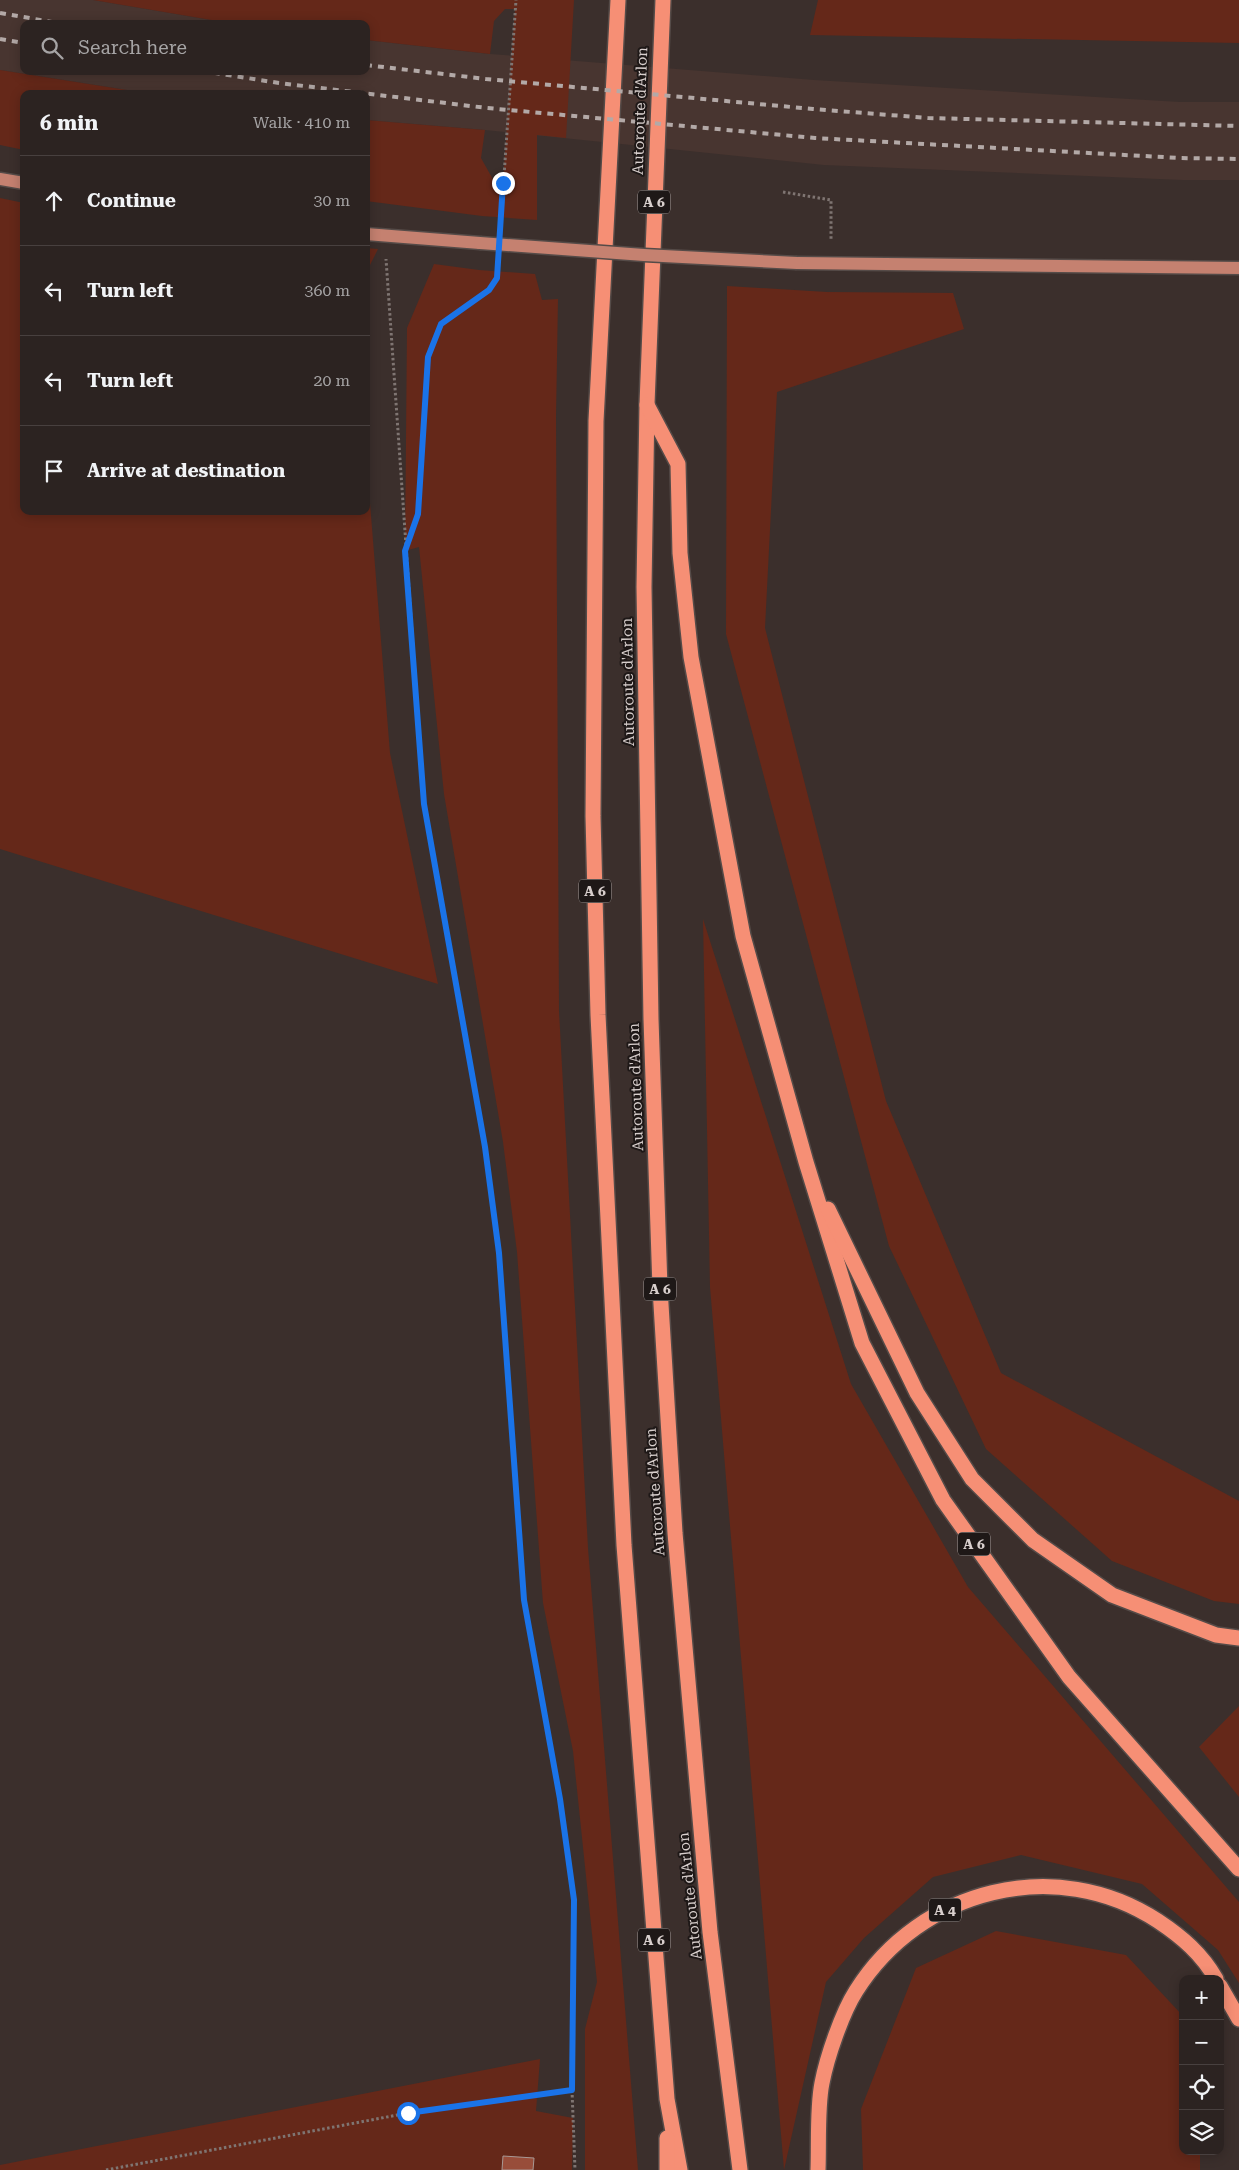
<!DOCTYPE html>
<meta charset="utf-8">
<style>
:root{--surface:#2c2321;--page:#382f2e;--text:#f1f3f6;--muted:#a6a4a5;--line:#48403f}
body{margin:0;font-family:"Roboto Serif",serif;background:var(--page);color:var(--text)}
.controls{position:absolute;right:15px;bottom:15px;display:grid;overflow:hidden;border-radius:10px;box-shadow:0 2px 12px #0003}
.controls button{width:45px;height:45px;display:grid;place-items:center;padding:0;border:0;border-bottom:1px solid var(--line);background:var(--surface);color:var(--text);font:25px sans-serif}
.stop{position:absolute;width:15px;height:15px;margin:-11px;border:4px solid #1a73e8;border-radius:50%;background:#fff}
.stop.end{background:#1a73e8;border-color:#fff;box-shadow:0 1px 5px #0008}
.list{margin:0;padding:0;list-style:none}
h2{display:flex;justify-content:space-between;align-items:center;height:65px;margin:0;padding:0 20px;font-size:21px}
h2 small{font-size:16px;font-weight:400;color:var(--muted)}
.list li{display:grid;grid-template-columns:32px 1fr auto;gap:15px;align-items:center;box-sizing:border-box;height:90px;padding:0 20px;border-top:1px solid var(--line)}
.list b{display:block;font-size:19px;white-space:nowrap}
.list em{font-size:16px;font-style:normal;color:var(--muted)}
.icon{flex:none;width:28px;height:28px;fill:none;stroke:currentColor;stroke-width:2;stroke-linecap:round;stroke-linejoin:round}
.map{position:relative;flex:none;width:1239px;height:2170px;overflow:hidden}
.search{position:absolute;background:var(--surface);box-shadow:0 2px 12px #0003;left:20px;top:20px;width:350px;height:55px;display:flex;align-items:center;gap:12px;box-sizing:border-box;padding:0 18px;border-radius:10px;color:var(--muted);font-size:19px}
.panel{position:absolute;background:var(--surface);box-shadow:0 2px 12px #0003;left:20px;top:90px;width:350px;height:425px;border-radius:10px}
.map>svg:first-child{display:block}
.built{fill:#483530}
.green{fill:#652819}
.building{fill:#984d3a;stroke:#a89995}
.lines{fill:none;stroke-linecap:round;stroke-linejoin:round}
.major-casing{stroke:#554b48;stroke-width:15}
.highway-casing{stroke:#554b48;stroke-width:18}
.path{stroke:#7f7572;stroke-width:3;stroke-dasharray:2.5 2.5;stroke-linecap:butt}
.major{stroke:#c58170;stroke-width:12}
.highway{stroke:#f68f75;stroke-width:15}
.rail{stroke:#b3a9a7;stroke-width:4;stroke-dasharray:6 6;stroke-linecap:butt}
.major-bridge-casing{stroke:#554b48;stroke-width:15;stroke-linecap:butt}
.major-bridge{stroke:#c58170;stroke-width:12}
.route{stroke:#1a73e8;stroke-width:6}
.labels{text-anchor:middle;stroke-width:4;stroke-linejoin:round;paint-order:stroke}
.shield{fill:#1e1817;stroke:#a09896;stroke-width:1}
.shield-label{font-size:14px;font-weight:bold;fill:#d8cfcd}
.street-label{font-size:15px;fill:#d8cfcd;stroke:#1e1817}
</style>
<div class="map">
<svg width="1239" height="2170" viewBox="0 0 1239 2170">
<rect width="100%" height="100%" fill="#3b2f2c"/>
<path class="built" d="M0 0H93L235 24H24V71H366V40L490 54 814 80 1180 102H1239V180H1183L824 165 485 130 366 120V94H152L0 70Z"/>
<g class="green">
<path d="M93 0H574L566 138 537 135V220L482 216 366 201V120L485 130 481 158 495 183H503L515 9H505L494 21 490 54 366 40V24H235Z"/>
<path d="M818 0H1239V43L810 35Z"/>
<path d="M0 70 152 94H24V150L0 145Z"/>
<path d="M0 198 24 203V511H366V453L390 753 438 984 0 849Z"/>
<path d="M366 248 378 249 366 273Z"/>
<path d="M434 264 479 270 535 274 542 300 558 299 556 416 559 1011 588 1548 638 2170H585V2029L597 1982 573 1751 543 1603 517 1252 503 1142 444 794 419 547 405 551 407 328Z"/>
<path d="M727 286 827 292 953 293 964 329 777 392 765 628 886 1101 1001 1373 1239 1501V1604L1214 1601 1112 1561 986 1449 889 1246 726 634Z"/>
<path d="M703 919 851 1384 968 1587 1239 1902V1983L1218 1950 1142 1884 1021 1855 933 1877 864 1938 826 1982 784 2170 710 1287Z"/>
<path d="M1239 1706V1797L1199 1747Z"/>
<path d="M996 1931 1126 1955 1183 2016V2151H1200V2170H863L861 2109 916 1968Z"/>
<path d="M540 2059 536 2111 573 2118 572 2170H0V2165Z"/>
</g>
<path class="building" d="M503 2156 534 2158 533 2170H502Z"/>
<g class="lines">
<defs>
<g id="major">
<path d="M0 179 24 183"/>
<path d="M366 234 480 243"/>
<path d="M797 263 1239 268"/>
</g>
<g id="highway">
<path d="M618 0 596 421 593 816 598 1015 624 1545 667 2099 680 2170"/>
<path d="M663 0 647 404 644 587 651 1019 660 1288 675 1533 710 1932 740 2170"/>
<path d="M647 405 678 464 680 553 691 657 743 936 806 1162 862 1343 943 1500 1069 1677 1239 1869"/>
<path d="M828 1209 917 1393 972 1479 1033 1540 1112 1595 1216 1635 1239 1638"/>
<path d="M1220 1986 1239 2019"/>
<path d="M667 2138V2170"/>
<path d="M818 2170C819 2144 817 2107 822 2083 827 2057 842 2013 856 1991 920 1889 1056 1854 1158 1921 1182 1937 1202 1954 1216 1979"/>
</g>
</defs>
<use href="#major" class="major-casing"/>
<use href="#highway" class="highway-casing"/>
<g class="path">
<path d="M783 192 831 200V239"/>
<path d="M501 220 516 0"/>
<path d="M406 548 418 514 427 357 441 324 489 290 497 278 498 269"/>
<path d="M572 2090 575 2170"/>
<path d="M106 2170 408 2113 572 2090 574 1900 560 1799 524 1601 499 1253 485 1147 424 804 386 259"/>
</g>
<use href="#major" class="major"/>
<use href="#highway" class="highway"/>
<g class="rail">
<path d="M0 13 64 24"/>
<path d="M0 39 24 43"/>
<path d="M366 65 486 79 813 109 928 118 1239 126"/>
<path d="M202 71 279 83 487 108 815 138 1180 158 1239 159"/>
</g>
<defs>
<path id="major-bridge" d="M480 243 644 255 797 263"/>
</defs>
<use href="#major-bridge" class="major-bridge-casing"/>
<use href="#major-bridge" class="major-bridge"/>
</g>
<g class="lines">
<path class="route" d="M408 2113 572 2090 574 1900 560 1799 524 1600 499 1253 485 1147 424 804 405 551 418 514 428 357 441 324 489 290 497 278 503 183"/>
</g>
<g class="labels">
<g class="shield">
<rect x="638" y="190.5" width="32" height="23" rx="4"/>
<rect x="579" y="879.5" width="32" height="23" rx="4"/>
<rect x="644" y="1277.5" width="32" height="23" rx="4"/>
<rect x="958" y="1532.5" width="32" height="23" rx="4"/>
<rect x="929" y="1898.5" width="32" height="23" rx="4"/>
<rect x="638" y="1928.5" width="32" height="23" rx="4"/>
</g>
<g class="shield-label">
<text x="654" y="207">A 6</text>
<text x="595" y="896">A 6</text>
<text x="660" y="1294">A 6</text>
<text x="974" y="1549">A 6</text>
<text x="945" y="1915">A 4</text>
<text x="654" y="1945">A 6</text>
</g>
<g class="street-label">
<text transform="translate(640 111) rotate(-88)" y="5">Autoroute d'Arlon</text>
<text transform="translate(628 682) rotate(-91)" y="5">Autoroute d'Arlon</text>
<text transform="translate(636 1087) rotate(-92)" y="5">Autoroute d'Arlon</text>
<text transform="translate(655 1492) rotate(-94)" y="5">Autoroute d'Arlon</text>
<text transform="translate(690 1896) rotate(-96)" y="5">Autoroute d'Arlon</text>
</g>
</g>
</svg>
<div class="controls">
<button>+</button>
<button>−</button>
<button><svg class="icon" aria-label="locate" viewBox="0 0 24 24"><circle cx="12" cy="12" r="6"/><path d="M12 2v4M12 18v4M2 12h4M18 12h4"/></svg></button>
<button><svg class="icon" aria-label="layers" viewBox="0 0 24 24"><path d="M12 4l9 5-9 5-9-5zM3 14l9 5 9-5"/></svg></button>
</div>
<div class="stop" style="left:408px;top:2113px"></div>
<div class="stop end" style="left:503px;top:183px"></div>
<div class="search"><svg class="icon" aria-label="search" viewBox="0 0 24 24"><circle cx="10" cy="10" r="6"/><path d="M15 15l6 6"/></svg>Search here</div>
<section class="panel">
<h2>6 min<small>Walk · 410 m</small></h2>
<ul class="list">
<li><svg class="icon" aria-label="ahead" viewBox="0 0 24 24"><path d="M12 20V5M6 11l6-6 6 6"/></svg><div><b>Continue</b></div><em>30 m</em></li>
<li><svg class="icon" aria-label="left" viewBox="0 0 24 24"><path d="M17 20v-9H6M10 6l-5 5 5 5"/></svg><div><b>Turn left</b></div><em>360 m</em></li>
<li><svg class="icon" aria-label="left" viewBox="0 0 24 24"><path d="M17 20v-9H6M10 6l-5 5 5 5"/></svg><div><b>Turn left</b></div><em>20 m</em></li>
<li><svg class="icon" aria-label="arrive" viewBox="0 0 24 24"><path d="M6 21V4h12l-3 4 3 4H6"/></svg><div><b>Arrive at destination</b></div></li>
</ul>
</section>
</div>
